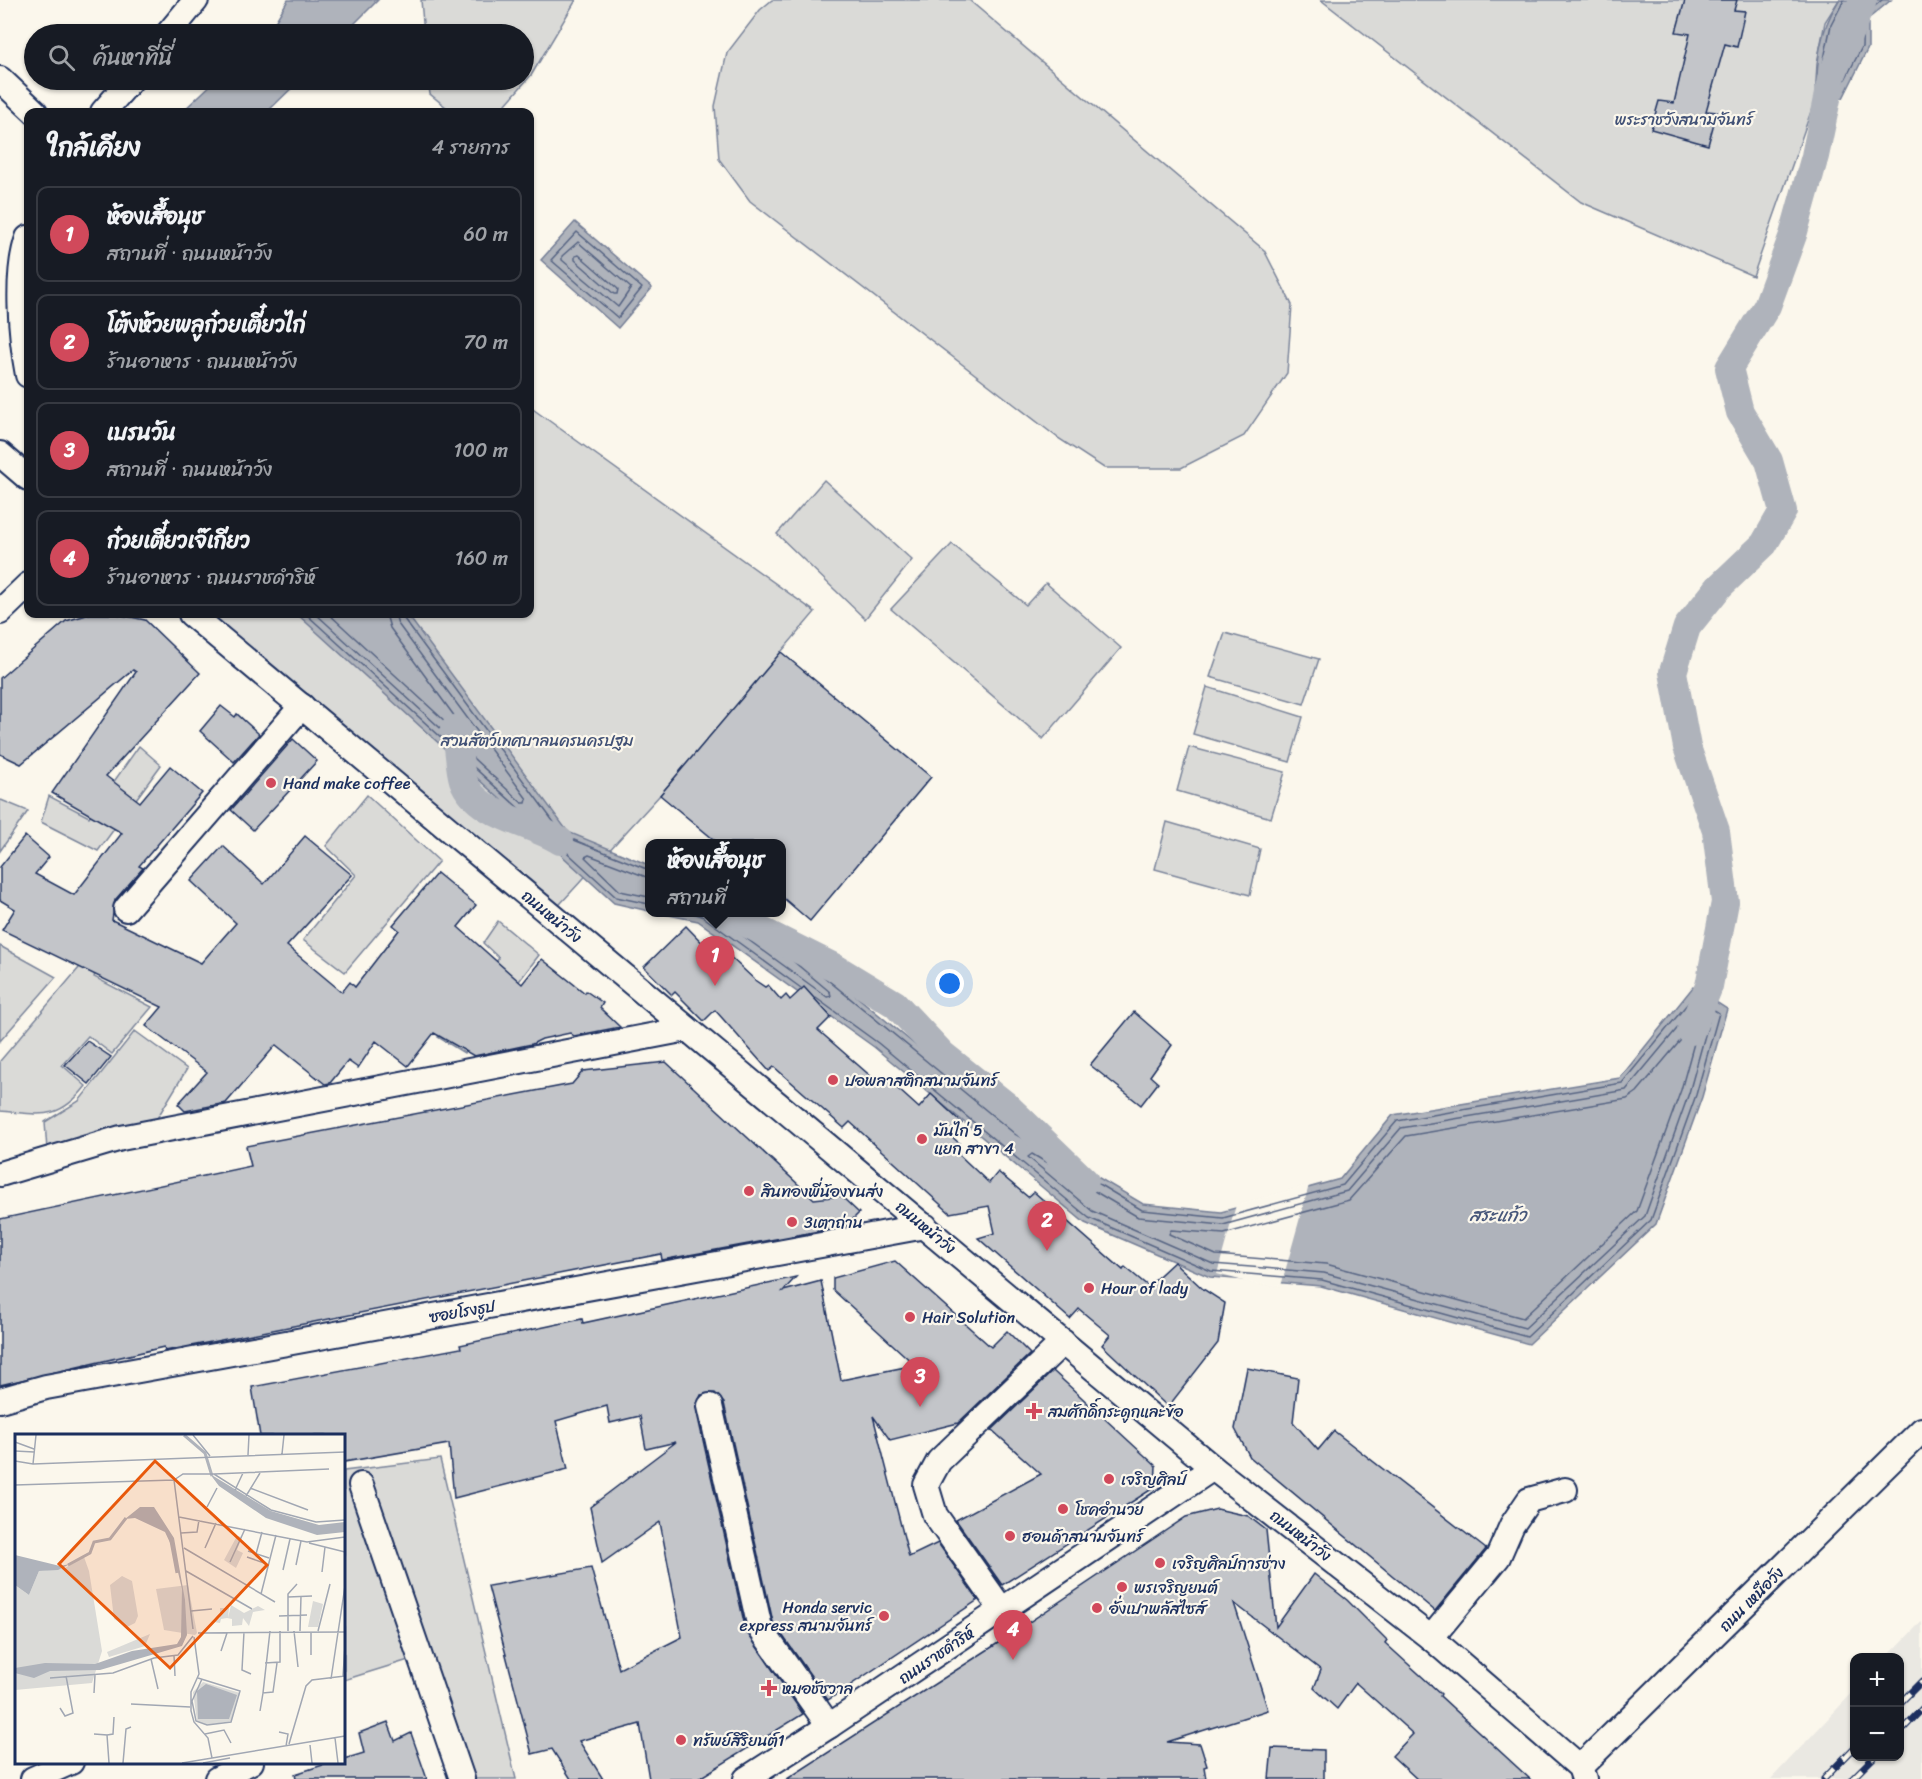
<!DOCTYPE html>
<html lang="th">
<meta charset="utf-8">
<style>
:root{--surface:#171b24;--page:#20242c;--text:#f1f3f6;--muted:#9ea1a6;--line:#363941;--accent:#d1495b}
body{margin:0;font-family:Sriracha,"Playpen Sans Thai",sans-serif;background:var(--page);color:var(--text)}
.controls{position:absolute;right:18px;bottom:18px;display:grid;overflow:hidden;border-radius:12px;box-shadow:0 2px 4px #0004}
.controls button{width:54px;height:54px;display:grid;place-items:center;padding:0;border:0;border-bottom:2px solid var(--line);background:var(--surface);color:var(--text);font:30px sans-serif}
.you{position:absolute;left:950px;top:984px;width:21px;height:21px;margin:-15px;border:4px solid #fff;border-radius:50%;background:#1a73e8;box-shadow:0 0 0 9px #1a73e833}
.badge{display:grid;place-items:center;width:39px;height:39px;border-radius:50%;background:var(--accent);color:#fff;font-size:20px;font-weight:700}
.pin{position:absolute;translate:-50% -50px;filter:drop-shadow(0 2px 3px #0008)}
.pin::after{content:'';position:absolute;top:32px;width:21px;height:18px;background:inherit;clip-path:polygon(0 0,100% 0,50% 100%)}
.popup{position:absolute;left:645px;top:839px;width:141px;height:78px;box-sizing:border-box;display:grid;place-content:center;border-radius:12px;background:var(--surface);filter:drop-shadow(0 2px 4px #0005);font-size:20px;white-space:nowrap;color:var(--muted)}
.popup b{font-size:22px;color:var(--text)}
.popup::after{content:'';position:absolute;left:50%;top:100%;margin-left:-12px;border:12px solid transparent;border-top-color:var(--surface)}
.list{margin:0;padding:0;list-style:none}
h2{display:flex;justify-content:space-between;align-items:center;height:78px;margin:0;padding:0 24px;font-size:26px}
h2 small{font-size:20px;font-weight:400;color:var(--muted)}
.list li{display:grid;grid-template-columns:39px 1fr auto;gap:18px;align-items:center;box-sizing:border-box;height:96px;margin:0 12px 12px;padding:0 12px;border:2px solid var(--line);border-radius:12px}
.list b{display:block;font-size:22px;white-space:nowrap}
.list p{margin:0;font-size:20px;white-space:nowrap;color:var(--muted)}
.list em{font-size:20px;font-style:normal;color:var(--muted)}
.icon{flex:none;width:33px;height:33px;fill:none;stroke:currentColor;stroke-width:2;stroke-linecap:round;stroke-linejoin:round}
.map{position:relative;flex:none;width:1922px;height:1779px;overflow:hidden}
.search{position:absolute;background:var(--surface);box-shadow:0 2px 4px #0004;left:24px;top:24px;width:510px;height:66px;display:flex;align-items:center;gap:15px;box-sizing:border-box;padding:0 21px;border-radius:33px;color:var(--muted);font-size:22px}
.panel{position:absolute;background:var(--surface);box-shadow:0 2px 4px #0004;left:24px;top:108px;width:510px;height:510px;border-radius:12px}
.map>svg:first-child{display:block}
.built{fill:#eae8e2}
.green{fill:#dadad7;stroke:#7a849a;stroke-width:1.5}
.water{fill:#afb3bb;stroke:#747e96;stroke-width:1.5}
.pier{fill:#fbf7ec}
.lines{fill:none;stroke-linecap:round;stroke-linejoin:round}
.shore{stroke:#566483;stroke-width:1.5}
.canal{stroke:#afb3bb;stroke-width:28}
.building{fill:#c3c5c9;stroke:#1b2f5e;stroke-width:1.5}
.street-casing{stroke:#1b2f5e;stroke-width:28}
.street{stroke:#fbf7ec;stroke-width:24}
.rail-casing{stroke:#1b2f5e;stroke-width:7}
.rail{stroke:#fbf7ec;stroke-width:4.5;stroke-dasharray:14;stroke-linecap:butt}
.poi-dot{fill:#d1495b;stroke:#fbf7ec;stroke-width:2}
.labels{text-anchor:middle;stroke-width:4.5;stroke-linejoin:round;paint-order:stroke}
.park-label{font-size:16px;fill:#415176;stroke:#fbf7ec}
.poi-label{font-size:16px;fill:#1b2f5e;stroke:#fbf7ec;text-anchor:start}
.street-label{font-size:16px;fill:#1b2f5e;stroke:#fbf7ec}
.water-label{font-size:18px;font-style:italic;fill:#47577a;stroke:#fbf7ec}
.inset-river{fill:none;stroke:#afb3bb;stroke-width:3}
.inset-road{fill:none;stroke:#a1a7b3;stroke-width:1.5}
.view{fill:#e8590c;fill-opacity:0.15;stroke:#e8590c;stroke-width:3}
.inset-edge{fill:none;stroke:#1b2f5e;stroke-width:3}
</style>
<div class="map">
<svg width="1922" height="1779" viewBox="0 0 1922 1779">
<rect width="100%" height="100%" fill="#fbf7ec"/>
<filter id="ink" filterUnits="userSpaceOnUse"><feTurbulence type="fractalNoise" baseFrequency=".0167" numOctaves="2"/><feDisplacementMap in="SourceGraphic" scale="12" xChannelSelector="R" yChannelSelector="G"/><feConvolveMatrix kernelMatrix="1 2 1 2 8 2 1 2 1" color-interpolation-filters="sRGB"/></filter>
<g filter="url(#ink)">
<path class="built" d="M1922 1621V1779H1771L1854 1691V1756H1900V1658L1887 1657Z"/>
<g class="green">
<path d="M421 0H576L532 74 499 112H452L430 94 428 80H524V34H424Z"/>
<path d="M772 0H969L1264 250 1292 305 1287 373 1244 436 1181 468H1104L1058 438 750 201 719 159 715 106 727 53 760 10Z"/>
<path d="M1321 0H1839L1825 22 1817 63 1815 100 1753 276 1581 202Z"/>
<path d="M530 407 815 612 660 795 550 915 185 614H530Z"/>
<path d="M824 480 912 560 865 619 777 534Z"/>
<path d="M952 544 1026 605 1046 583 1121 648 1043 739 891 609Z"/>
<path d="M1225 633 1319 659 1304 704 1210 677Z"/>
<path d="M1207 687 1303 717 1290 762 1193 734Z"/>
<path d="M139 746 161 765 98 851 41 822 49 796 89 817Z"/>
<path d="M1189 747 1285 772 1271 818 1177 791Z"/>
<path d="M367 795 439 861 345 972 303 940 356 875 326 846Z"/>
<path d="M1 800 28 811 0 851V801Z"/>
<path d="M1167 822 1260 849 1250 895 1155 869Z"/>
<path d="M498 921 539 955 464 1053 438 1037 499 958 483 943Z"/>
<path d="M0 946 56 977 0 1041Z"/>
<path d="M90 955 100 961 94 977 152 1007 112 1054 88 1036 62 1065 86 1086C58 1122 40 1114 0 1111V1061Z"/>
<path d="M135 1031 187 1069 156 1120 47 1150 45 1122 79 1101Z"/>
<path d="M440 1459 516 1779H470L428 1654 344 1680V1471Z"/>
</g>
<g class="water">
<path d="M288 0H378L344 34H262L275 22Z"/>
<path d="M1839 0H1891L1868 19V48L1843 98 1816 100C1817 62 1818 33 1839 0Z"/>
<path d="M216 80H300L267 112H182Z"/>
<path d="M575 222 652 288 618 328 541 260Z"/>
<path d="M297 614H407L568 832 649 865V911L614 903Z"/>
<path d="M659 913H756L1018 1130 1143 1204 1221 1212 1340 1179 1393 1115 1620 1078 1693 987 1727 1009 1702 1097 1656 1224 1529 1344 1321 1286 1210 1277 1085 1223 874 1047 698 921Z"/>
</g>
<path class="pier" d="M1309 1185 1281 1286 1255 1284 1217 1274 1236 1205Z"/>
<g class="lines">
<g class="shore">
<path d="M1844 0 1831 25 1823 64 1822 91 1824 93 1839 91 1862 47 1863 16 1882 0"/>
<path d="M1851 0C1851 11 1843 17 1839 26 1833 39 1826 72 1832 84L1835 82 1855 45 1856 13 1870 0"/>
<path d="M577 232 642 288 618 318 551 260Z"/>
<path d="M578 242 631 288 618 307 562 260V256Z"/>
<path d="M579 255 618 289 617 294H614L575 260V256Z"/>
<path d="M306 614 616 897 649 904"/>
<path d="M316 614 522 803H526L527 799 398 624 395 614"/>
<path d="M329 614 461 736H465L466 732 390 628 386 614"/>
<path d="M403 614 404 619 564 836 649 870"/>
<path d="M649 878 589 855 585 857 620 891 649 897"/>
<path d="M689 912 702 916 801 988"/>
<path d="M710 912 827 997 831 996 830 992 750 925 745 912"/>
<path d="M752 912 755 920 1015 1134 1142 1210 1223 1218 1343 1185 1397 1121 1622 1083 1693 997 1719 1013 1696 1095 1651 1220 1527 1337 1322 1280 1211 1271 1089 1218 878 1043 816 998"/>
<path d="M1695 1007 1710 1017 1689 1093 1645 1216 1525 1328 1324 1273 1213 1264 1092 1211 1028 1157 1032 1154 1138 1217 1223 1225 1347 1191 1401 1128 1626 1090Z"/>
<path d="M1697 1021 1699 1025 1681 1090 1637 1211 1523 1318 1326 1264 1216 1255 1169 1234 1171 1230 1224 1234 1349 1200 1406 1136 1627 1099 1637 1092Z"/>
</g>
<g class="canal">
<path d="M454 729C460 745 458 764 463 780 476 816 530 822 560 841"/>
<path d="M724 912 834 967 895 1004 943 1055 1007 1106 1085 1181"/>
<path d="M1691 1031 1709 986 1725 902 1716 831 1687 747 1673 672 1687 627 1719 587 1764 544 1783 511 1769 461 1740 412 1729 368 1767 306 1793 235 1815 156 1832 75 1863 0"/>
</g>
</g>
<g class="building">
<path d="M1685 0H1737L1734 10 1745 11 1737 47 1725 44 1706 111 1717 112 1708 145 1651 129 1659 101 1674 103 1690 34 1676 32Z"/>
<path d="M90 614H117L145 620 200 673 106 776 140 802 170 766 202 793 139 866 143 868 115 900 112 920 201 963 236 923 191 881 223 846 264 884 305 836 352 875 287 946 342 992 350 982 355 987 399 930 393 925 437 873 476 905 458 927 522 984 542 959 585 993 586 991 603 1003 600 1008 620 1027 574 1036 570 1033 542 1039 532 1044 474 1056 434 1033 408 1066 376 1041 358 1068 348 1061 330 1083 325 1084 276 1045 226 1103 185 1111 178 1104 207 1072 146 1026 162 1007 2 930 15 909 0 900V867L25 836 49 857 35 874 74 895 122 833 52 793 136 672 133 670 21 764 0 754V678L66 621Z"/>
<path d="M781 652 931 777 810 921 781 896V843H718L660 795Z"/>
<path d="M221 706 235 717 237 714 259 734 234 762 200 731Z"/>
<path d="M293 739 317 761 253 830 231 810Z"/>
<path d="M686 926 718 959 725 952 756 981 765 987 768 985 781 1000 786 995 790 1000 804 987 831 1017 818 1030 882 1086 888 1080 919 1108 931 1094 962 1123 951 1136 959 1143 953 1149 989 1183 998 1172 1028 1197 1034 1192 1123 1270 1125 1267 1148 1286 1174 1262 1203 1289 1225 1303 1218 1343 1168 1407 1102 1345 1110 1335 1079 1309 1070 1319 978 1238 995 1233 989 1206 950 1213 850 1122 844 1128 774 1067 769 1071 715 1010 704 1021 675 992 672 995 644 967Z"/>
<path d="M1134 1012 1172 1045 1150 1076 1158 1083 1141 1105 1090 1065Z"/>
<path d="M87 1041 111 1057 89 1084 65 1065Z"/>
<path d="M666 1062 814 1199 841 1196 859 1213 846 1226 662 1260 661 1254 201 1344 165 1351 164 1347 0 1385V1219L251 1166 246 1146 572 1084 583 1071Z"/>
<path d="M895 1261 991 1347 1007 1331 1030 1354 958 1423 890 1440 873 1416 909 1557 938 1543 978 1600 828 1700 773 1622 724 1403 715 1393 701 1395 696 1409 746 1631 803 1714 698 1779H649L640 1724 579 1741 603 1779H571L552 1749 532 1754 488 1586 591 1568 619 1669 682 1637 660 1522 602 1563 590 1507 676 1442 646 1449 640 1416 610 1423 607 1406 556 1421 568 1469 454 1498 449 1444 344 1462V1436H260L252 1387 461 1348 460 1345 582 1319 583 1323 796 1277 783 1291 821 1281 841 1380 915 1365 833 1290V1278Z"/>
<path d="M1247 1368 1298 1378 1293 1422 1318 1450 1334 1431 1486 1549 1435 1611 1250 1457 1235 1429Z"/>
<path d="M1053 1371 1156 1466 1155 1487 1002 1585 956 1520 1041 1474 992 1430Z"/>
<path d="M1217 1509 1248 1516 1266 1530 1276 1627 1314 1574 1347 1600 1387 1640 1385 1643 1441 1694 1440 1696 1530 1779H1417L1392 1756 1413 1734 1356 1683 1337 1709 1314 1688 1321 1670 1234 1603 1268 1710 1167 1742 1200 1744 1207 1766 1204 1767 1206 1779H787L992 1647 1186 1517Z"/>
<path d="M388 1722 395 1741 411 1733 427 1779H296L295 1774 332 1762H344V1759L364 1753 359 1733Z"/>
<path d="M1272 1748 1324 1750V1779H1269Z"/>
</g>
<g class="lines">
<defs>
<g id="street">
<path d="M168 34 196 0"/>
<path d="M0 79 35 112"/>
<path d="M103 112 131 80"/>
<path d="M28 238C15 274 21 338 28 375"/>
<path d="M0 454 28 478"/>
<path d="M0 612 28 585"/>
<path d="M191 614 1213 1468 1431 1638 1580 1767 1584 1779"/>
<path d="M126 909 302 706"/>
<path d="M0 1174 121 1138 687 1029"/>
<path d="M0 1400 46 1387 925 1226"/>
<path d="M710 1406 760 1628 829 1726"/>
<path d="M361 1485 462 1779"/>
<path d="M1002 1610 935 1515 926 1485 939 1461 1063 1342"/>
<path d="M1431 1638 1498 1557 1512 1525 1529 1500 1565 1490"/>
<path d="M1580 1767 1922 1430"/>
<path d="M33 1779 71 1762"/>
<path d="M217 1779 251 1762"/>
<path d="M746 1779 829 1726 1213 1468"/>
</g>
</defs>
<use href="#street" class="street-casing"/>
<use href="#street" class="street"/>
<defs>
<g id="rail">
<path d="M1900 1703 1922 1681"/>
<path d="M1900 1732 1922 1709"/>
<path d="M1824 1779 1854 1748"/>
<path d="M1852 1779 1875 1756"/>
</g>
</defs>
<use href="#rail" class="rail-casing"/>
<use href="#rail" class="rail"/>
</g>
</g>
<g class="poi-dot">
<circle cx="271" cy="783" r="6"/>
<circle cx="833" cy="1080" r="6"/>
<circle cx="922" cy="1139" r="6"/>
<circle cx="749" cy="1191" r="6"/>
<circle cx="792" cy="1222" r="6"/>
<circle cx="1089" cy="1288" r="6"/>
<circle cx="910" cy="1317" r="6"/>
<path d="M1031 1402h6v6h6v6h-6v6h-6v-6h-6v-6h6z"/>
<circle cx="1109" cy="1479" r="6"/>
<circle cx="1063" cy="1509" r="6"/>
<circle cx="1010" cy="1536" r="6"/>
<circle cx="1160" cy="1563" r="6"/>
<circle cx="1122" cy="1587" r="6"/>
<circle cx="1097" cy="1608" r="6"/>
<circle cx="884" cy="1616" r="6"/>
<path d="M766 1679h6v6h6v6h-6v6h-6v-6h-6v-6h6z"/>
<circle cx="681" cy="1740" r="6"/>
</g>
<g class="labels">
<g class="park-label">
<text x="1684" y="125">พระราชวังสนามจันทร์</text>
<text x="537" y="746">สวนสัตว์เทศบาลนครนครปฐม</text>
</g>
<g class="poi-label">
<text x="283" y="789">Hand make coffee</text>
<text x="845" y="1086">ปอพลาสติกสนามจันทร์</text>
<text x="934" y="1136">มันไก่ 5<tspan x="934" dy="18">แยก สาขา 4</tspan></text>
<text x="761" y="1197">สินทองพี่น้องขนส่ง</text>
<text x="804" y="1228">3เตาถ่าน</text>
<text x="1101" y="1294">Hour of lady</text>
<text x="922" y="1323">Hair Solution</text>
<text x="1048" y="1417">สมศักดิ์กระดูกและข้อ</text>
<text x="1121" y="1485">เจริญศิลป์</text>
<text x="1075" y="1515">โชคอำนวย</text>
<text x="1022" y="1542">ฮอนด้าสนามจันทร์</text>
<text x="1172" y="1569">เจริญศิลป์การช่าง</text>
<text x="1134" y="1593">พรเจริญยนต์</text>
<text x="872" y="1613" text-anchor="end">Honda servic<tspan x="872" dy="18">express สนามจันทร์</tspan></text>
<text x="1109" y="1614">อั่งเปาพลัสไซส์</text>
<text x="782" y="1694">หมอชัชวาล</text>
<text x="693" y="1746">ทรัพย์สิริยนต์1</text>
</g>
<g class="street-label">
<text transform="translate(552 916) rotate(40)" y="6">ถนนหน้าวัง</text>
<text transform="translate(926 1227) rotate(40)" y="6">ถนนหน้าวัง</text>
<text transform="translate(462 1311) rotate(-10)" y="6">ซอยโรงธูป</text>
<text transform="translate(1301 1535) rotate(38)" y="6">ถนนหน้าวัง</text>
<text transform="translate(1751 1599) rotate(-45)" y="6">ถนน เหนือวัง</text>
<text transform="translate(936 1655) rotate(-34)" y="6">ถนนราชดำริห์</text>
</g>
<g class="water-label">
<text x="1498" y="1221">สระแก้ว</text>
</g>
</g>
<g transform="translate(15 1434)">
<rect width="330" height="330" fill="#fbf7ec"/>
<path d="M222 102 227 103 222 116 228 119 221 134 209 126ZM69 123 74 137 87 217 77 249 0 256V151L14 161 24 137 50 134ZM107 142 117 147 123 182 120 189 112 193 99 185 95 151ZM173 151 182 199 180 201 149 196 141 155ZM298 167 308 170 303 193H293ZM216 171 229 179 243 172 250 176 238 178 234 192 228 184 227 191 217 192V185L212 184 206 185 205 189 199 188 205 184V174H214L213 184ZM135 200 130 212 94 223 92 218ZM188 248 225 259 216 287 192 291 182 287 178 258Z" fill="#dadad7"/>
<path d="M195 40 256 77 304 91 330 88V98L302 101 251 84 204 52ZM125 73H139L159 104 170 166 172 201 167 212 85 236 35 237 19 244 0 239V234L30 229 80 230 117 217 162 210 166 203 167 155 157 113 150 98 120 84 110 85ZM0 121 45 132 55 130 43 136 24 137 14 161 0 151ZM191 250 222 261 214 285H183L182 257Z" fill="#afb3bb"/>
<path class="inset-river" d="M169 1 190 19 197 42M156 107 162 139M53 131 75 119 79 108 95 105 111 84"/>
<path class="inset-road" d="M178 1 195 22M0 8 19 15M0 17 19 18M267 20 269 1M233 21 234 1M0 27 18 30 330 18M18 30 21 1M199 40 314 35M159 46 168 40H199L256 76 301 88 330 86M159 46 178 195M0 51 159 46M235 54 293 76M220 56 228 39M231 62 245 39M192 73 202 54M164 83 292 108 330 103M166 99 182 98 184 86M294 109 330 118M169 114 260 168M190 114 201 89M233 117 254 124M241 120 247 98M232 123 252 130M215 128 230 95M281 131 286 107M268 136 275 105M171 137 237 175M307 138 310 113M246 160 261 101M273 163 297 162M176 177 197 175M264 182 292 181M255 197 248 259 258 258 262 229M273 197V160L282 150M279 197 283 233M285 197 286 162M303 197 315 150M229 198 227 236 236 240M183 199 330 198M179 203 184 240 176 258V277L179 288 193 304 197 324M206 217 212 199M159 221 160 242M296 221V198M136 225 143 255M250 229 265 228V197M328 242 330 212M35 244 98 239 139 224 163 221 178 202M183 244 225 257 216 288 192 291 181 287 177 267 187 245M316 245 330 152M79 259 80 241M116 270 175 273M45 274 50 282 58 279 51 242M245 277 248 259M264 298 273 300 271 312M79 300 92 301 94 329M190 300 209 296 216 309M92 301 98 300 99 283M320 304 323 329M274 310 291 252 297 246 330 242M295 311 297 329M108 329 111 295 116 293M167 329 330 302M188 329 215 324"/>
<path class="view" d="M140 27 252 131 155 234 44 130Z"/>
<rect width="330" height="330" class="inset-edge"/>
</g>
</svg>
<div class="controls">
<button>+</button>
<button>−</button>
</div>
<div class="you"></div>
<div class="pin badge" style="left:715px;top:986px">1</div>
<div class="popup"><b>ห้องเสื้อนุช</b>สถานที่</div>
<div class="pin badge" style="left:1047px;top:1251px">2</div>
<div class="pin badge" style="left:920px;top:1407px">3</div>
<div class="pin badge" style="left:1013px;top:1660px">4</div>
<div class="search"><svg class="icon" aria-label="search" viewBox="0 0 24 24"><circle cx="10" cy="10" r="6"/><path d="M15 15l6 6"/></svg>ค้นหาที่นี่</div>
<section class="panel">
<h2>ใกล้เคียง<small>4 รายการ</small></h2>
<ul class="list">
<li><span class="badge">1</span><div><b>ห้องเสื้อนุช</b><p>สถานที่ · ถนนหน้าวัง</p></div><em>60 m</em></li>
<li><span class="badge">2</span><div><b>โต้งห้วยพลูก๋วยเตี๋ยวไก่</b><p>ร้านอาหาร · ถนนหน้าวัง</p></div><em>70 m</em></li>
<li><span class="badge">3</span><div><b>เบรนวัน</b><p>สถานที่ · ถนนหน้าวัง</p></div><em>100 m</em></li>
<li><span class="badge">4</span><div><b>ก๋วยเตี๋ยวเจ๊เกียว</b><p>ร้านอาหาร · ถนนราชดำริห์</p></div><em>160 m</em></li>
</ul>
</section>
</div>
